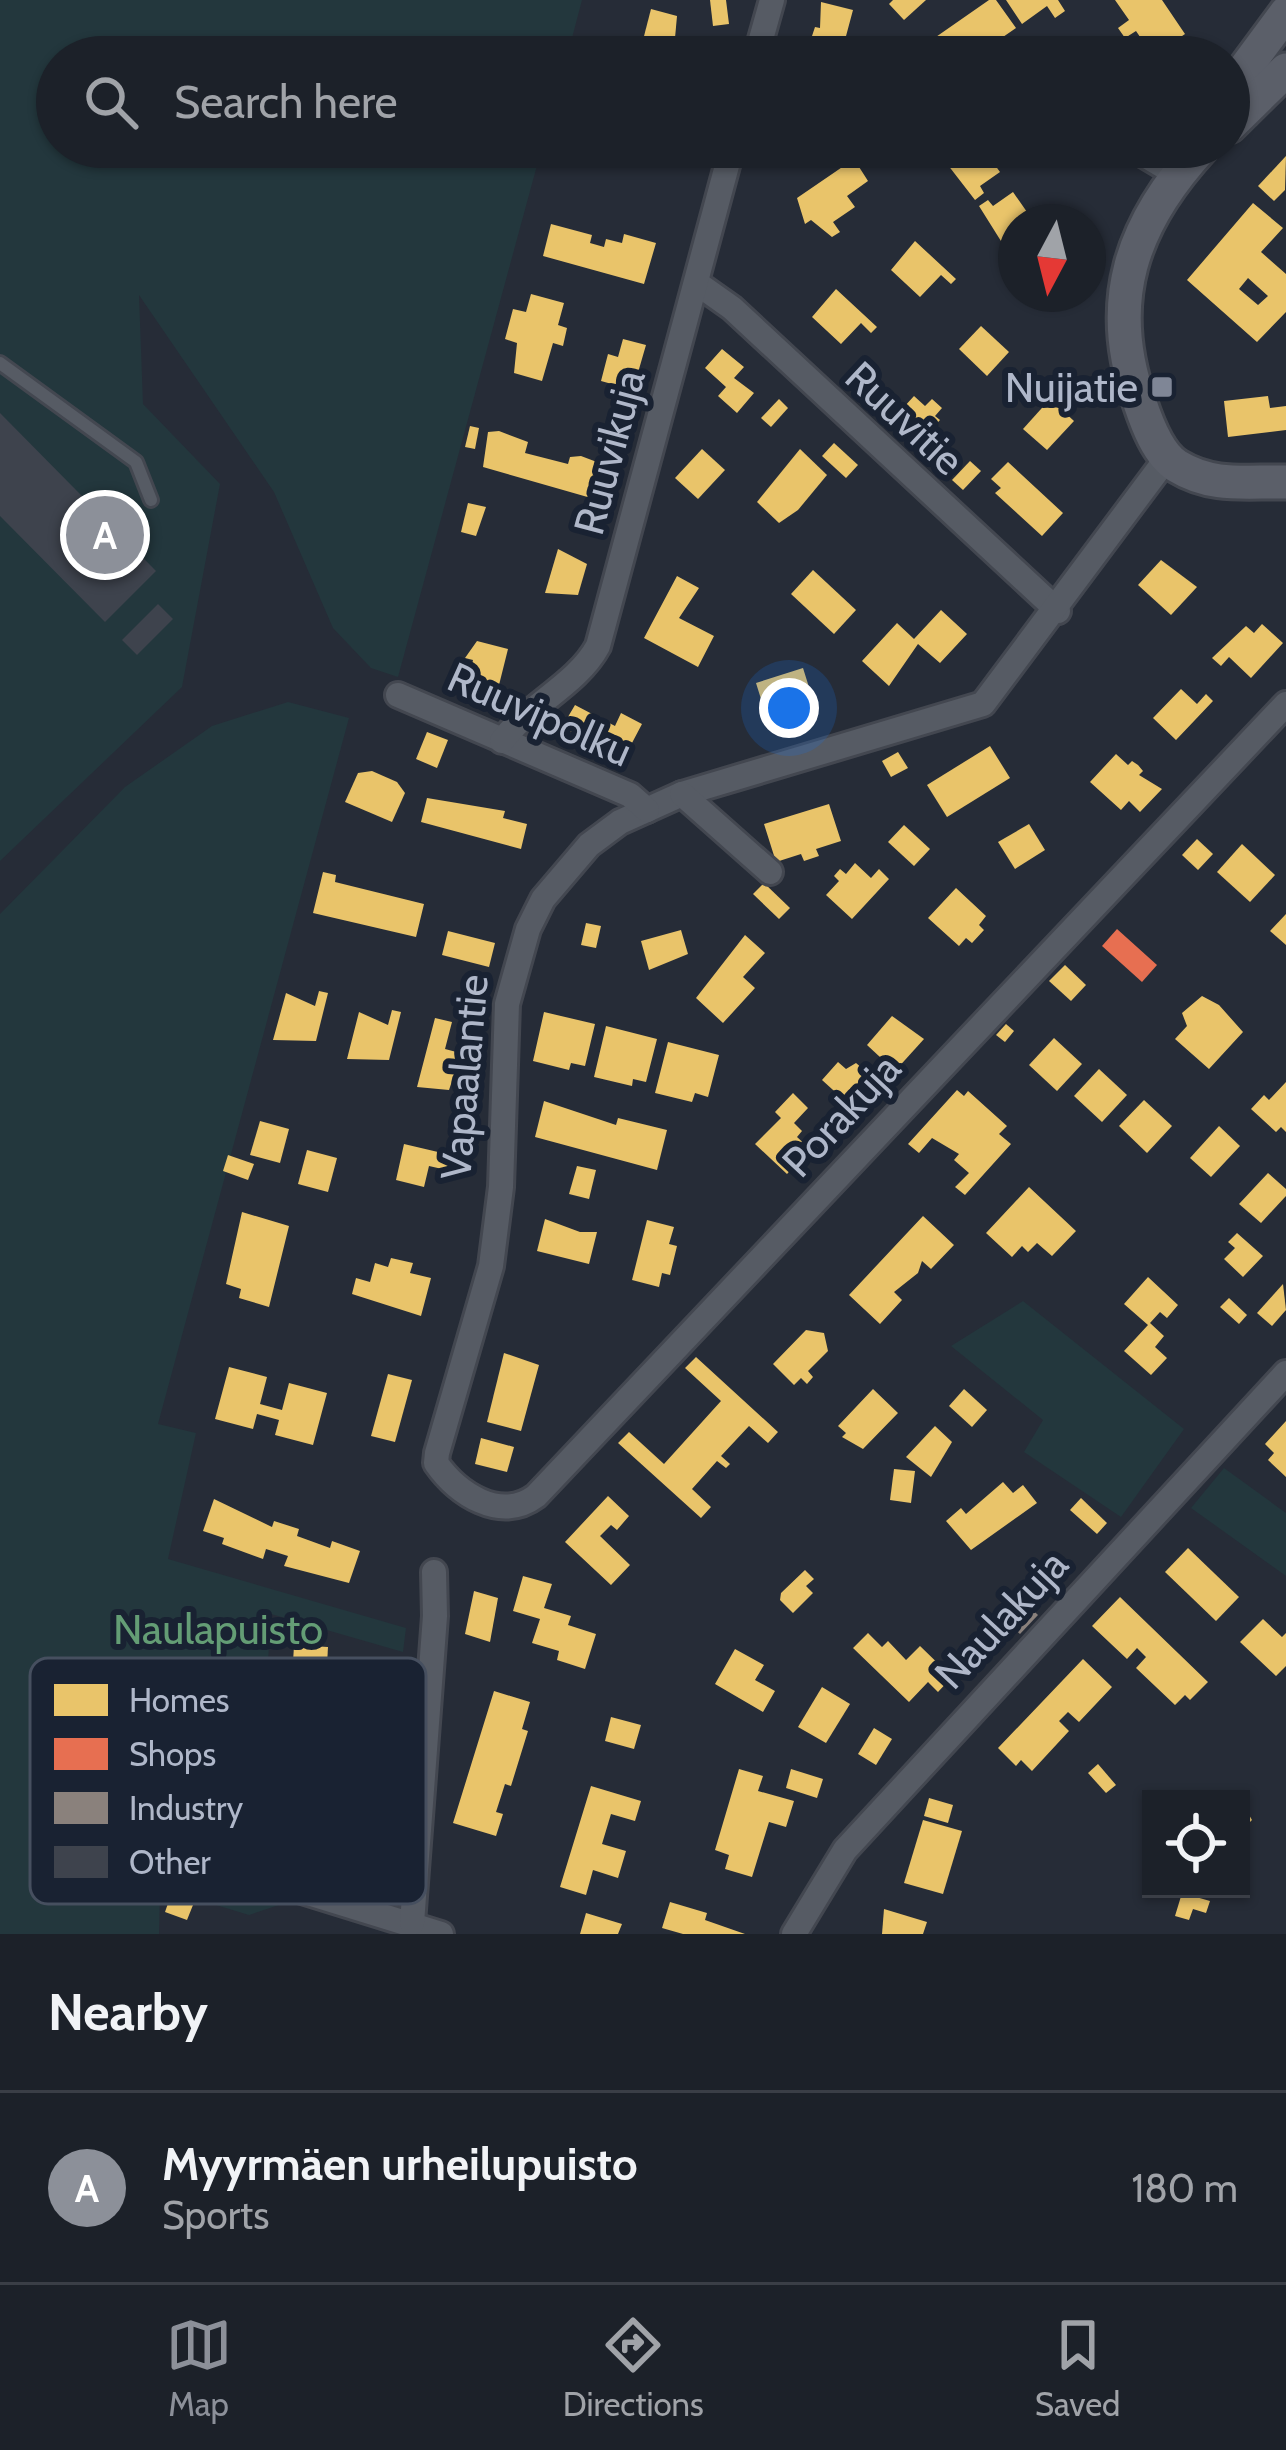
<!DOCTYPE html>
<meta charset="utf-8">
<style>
:root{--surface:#1c2129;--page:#252931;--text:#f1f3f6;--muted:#a0a3a8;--line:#3a3e46;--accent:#8c9099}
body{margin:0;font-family:Cabin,sans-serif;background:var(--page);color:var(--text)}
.controls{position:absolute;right:36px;bottom:36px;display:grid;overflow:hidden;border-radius:0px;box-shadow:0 3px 9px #0004}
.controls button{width:108px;height:108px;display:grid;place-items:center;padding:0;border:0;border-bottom:3px solid var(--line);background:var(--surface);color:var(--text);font:60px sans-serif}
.compass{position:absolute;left:998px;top:204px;width:108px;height:108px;border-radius:50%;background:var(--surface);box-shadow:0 3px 9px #0004;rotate:187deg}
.you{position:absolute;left:789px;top:708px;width:42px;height:42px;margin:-30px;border:9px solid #fff;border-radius:50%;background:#1a73e8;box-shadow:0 0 0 18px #1a73e833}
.badge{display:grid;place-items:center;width:78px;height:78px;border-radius:50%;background:var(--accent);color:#fff;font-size:39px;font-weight:700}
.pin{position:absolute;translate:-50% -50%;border:6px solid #fff;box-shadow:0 3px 12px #0006}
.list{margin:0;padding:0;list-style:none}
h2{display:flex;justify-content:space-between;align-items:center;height:156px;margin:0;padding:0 48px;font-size:51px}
h2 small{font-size:39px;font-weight:400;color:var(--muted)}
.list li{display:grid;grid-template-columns:78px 1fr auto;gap:36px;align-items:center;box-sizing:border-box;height:192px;padding:0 48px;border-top:3px solid var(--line)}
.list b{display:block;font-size:45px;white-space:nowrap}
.list p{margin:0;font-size:39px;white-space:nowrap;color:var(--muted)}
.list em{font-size:39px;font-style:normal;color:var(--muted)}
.icon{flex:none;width:66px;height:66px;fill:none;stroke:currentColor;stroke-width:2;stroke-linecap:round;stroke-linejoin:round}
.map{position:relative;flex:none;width:1286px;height:1934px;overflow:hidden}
.search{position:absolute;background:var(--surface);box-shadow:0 3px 9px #0004;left:36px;right:36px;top:36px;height:132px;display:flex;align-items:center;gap:30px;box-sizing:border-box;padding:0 42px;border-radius:66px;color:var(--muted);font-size:45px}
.sheet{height:348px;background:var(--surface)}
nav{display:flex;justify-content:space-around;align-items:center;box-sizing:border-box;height:168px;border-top:3px solid var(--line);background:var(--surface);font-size:33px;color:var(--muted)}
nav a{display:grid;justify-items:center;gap:6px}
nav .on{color:var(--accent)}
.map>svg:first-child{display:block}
.green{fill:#23373d}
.homes{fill:#e9c46a;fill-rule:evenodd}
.shops{fill:#e76f51}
.industry{fill:#8a817c}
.building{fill:#3e434d}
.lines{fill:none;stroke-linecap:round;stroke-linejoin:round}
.lane-casing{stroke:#434750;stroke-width:18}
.street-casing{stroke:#434750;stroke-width:30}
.secondary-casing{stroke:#434750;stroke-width:39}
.lane{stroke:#565b64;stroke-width:12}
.street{stroke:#565b64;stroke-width:24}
.secondary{stroke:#5b5f69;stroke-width:33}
.poi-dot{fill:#7f8696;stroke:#192232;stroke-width:4.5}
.labels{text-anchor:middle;stroke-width:12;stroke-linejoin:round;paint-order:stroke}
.poi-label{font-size:42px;fill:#afb7c9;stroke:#192232;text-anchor:end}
.street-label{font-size:42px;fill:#afb7c9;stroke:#192232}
.park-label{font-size:42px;fill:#649d75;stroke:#192232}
.key{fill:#192232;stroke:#464f5f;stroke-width:3}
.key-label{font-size:33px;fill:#afb7c9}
</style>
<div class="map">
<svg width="1286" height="1934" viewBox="0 0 1286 1934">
<rect width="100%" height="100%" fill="#262c37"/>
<g class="green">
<path d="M0 0H582L567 57H57V147H542L398 677 371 668 333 628 274 492 139 295 143 404 220 484 182 687 0 861Z"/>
<path d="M288 702 349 718 158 1424 196 1433 168 1559 406 1628 403 1652 271 1614 256 1853 292 1865 285 1903 249 1915 160 1888 159 1934H0V914L125 787 212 726Z"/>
<path d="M1023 1301 1184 1429 1121 1517 1024 1452 1043 1420 951 1346Z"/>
<path d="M1224 1468 1286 1513V1576L1191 1508Z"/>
</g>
<g class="homes">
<path d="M710 0H726L729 24 713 26Z"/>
<path d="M893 0H926L904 20 889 4Z"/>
<path d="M989 0H996L1016 28 990 46 998 57H945L933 39Z"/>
<path d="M1006 0H1058L1065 11 1055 18 1047 6 1022 24Z"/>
<path d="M1115 0H1162L1185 34 1153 56 1136 31 1125 38 1118 28 1129 20Z"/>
<path d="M821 2 853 10 842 51 810 42 815 27 820 28Z"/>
<path d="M651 9 677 16 674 49 643 40Z"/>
<path d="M725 41 745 47 742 57H720Z"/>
<path d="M934 147H982L1000 172 980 186 984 193 975 200Z"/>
<path d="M1286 156 1285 190 1274 201 1258 186Z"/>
<path d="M854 159 868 181 847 196 855 207 833 222 840 232 832 237 811 220 805 224 797 198Z"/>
<path d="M1013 192 1034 222H1016V265L979 206 988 200 993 206Z"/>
<path d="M1253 203 1283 228 1261 252 1286 274V312L1257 342 1187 280ZM1248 278 1268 296 1258 305 1239 289Z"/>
<path d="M551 224 592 235 590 243 604 247 606 239 622 243 624 234 656 243 644 284 543 256Z"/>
<path d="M915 241 956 279 951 284 941 275 920 297 891 270Z"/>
<path d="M836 289 877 327 871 333 861 323 841 344 812 317Z"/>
<path d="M531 294 564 303 558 325 567 328 563 346 553 343 542 381 514 373 517 343 505 339 513 309 526 312Z"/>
<path d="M981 326 1009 352 987 376 959 349Z"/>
<path d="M623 339 646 345 637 376 623 373 619 386 601 381 608 354 618 357Z"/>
<path d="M722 349 744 367 734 378 754 393 737 413 718 396 726 387 705 368Z"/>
<path d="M914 396 925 406 932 399 942 408 935 416 940 420 919 443 893 419Z"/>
<path d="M1268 396 1270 408 1286 406V430L1228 437 1224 401Z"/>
<path d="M779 399 788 408 771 427 761 418Z"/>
<path d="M1050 399 1074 421 1047 450 1023 429Z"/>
<path d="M470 426 479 428 475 449 465 447Z"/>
<path d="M499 431 528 442 525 453 568 464 570 457 581 456 610 467 598 500 483 467 488 432Z"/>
<path d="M834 443 858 465 846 478 822 456Z"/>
<path d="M702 449 725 470 698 499 675 478Z"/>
<path d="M800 449 827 475 798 510 779 523 757 502Z"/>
<path d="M970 461 981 471 963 490 952 480Z"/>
<path d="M1008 462 1063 513 1042 536 995 493 1001 488 991 479Z"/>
<path d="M468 503 486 507 476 536 461 532Z"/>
<path d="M558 549 587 564 578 595 545 593Z"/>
<path d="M1161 560 1197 587 1171 615 1138 585Z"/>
<path d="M813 570 856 610 834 634 791 594Z"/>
<path d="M677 576 699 588 679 618 714 636 698 667 644 638Z"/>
<path d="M941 610 967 634 940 663 918 644 889 686 862 661 897 623 914 639Z"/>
<path d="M1262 624 1283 643 1251 678 1229 657 1221 666 1212 658 1246 626 1254 633Z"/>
<path d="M477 641 508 649 499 685 469 678 473 660 465 658Z"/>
<path d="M803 668 813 700 766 715 756 683Z"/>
<path d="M1181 689 1197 704 1206 694 1213 701 1176 740 1153 718Z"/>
<path d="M575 705 615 726 621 713 642 724 623 760 562 727Z"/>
<path d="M427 732 448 740 437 768 416 759Z"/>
<path d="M990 746 1010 778 947 817 927 785Z"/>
<path d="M898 752 908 768 891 777 882 761Z"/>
<path d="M1116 754 1128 765 1132 761 1138 765 1143 771 1139 775 1162 789 1140 812 1129 801 1121 810 1090 782Z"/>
<path d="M372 771 397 782 405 793 392 822 345 802 358 773Z"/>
<path d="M427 798 505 811 503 818 527 824 521 849 421 822Z"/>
<path d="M829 804 841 841 816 849 819 856 804 861 801 854 776 862 764 824Z"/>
<path d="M1029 824 1045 850 1015 869 998 842Z"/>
<path d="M904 825 930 849 914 866 888 842Z"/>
<path d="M1197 839 1213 854 1198 870 1182 855Z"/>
<path d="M1242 844 1275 875 1250 902 1217 872Z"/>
<path d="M855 863 871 878 879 869 889 879 852 919 826 895 839 881 834 876 840 869 846 874Z"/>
<path d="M323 872 336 875 335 882 424 904 416 937 313 913Z"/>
<path d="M764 883 790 908 779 919 753 894Z"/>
<path d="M956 888 986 916 979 925 984 930 972 943 966 938 959 946 928 918Z"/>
<path d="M1286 914V945L1270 931Z"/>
<path d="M586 923 601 926 596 948 581 945Z"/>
<path d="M681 930 688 954 649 970 641 941Z"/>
<path d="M448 931 495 943 489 967 442 955Z"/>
<path d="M745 935 765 953 743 977 755 988 723 1023 696 998Z"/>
<path d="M1065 965 1086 985 1071 1001 1049 981Z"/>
<path d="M319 991 328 993 316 1041 273 1040 286 993 315 1006Z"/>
<path d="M1202 996 1219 1005 1243 1032 1209 1069 1175 1039 1187 1026 1182 1013Z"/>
<path d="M392 1010 401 1012 389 1060 347 1059 359 1012 388 1025Z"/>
<path d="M544 1012 595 1024 585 1066 571 1063 569 1070 533 1061Z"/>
<path d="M892 1016 924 1039 895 1071 867 1045Z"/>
<path d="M435 1018 452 1022 445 1049 468 1055 461 1083 452 1081 449 1090 417 1087Z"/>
<path d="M1006 1024 1014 1031 1005 1042 996 1035Z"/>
<path d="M606 1026 657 1039 646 1082 633 1079 632 1086 594 1077Z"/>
<path d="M1054 1038 1082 1064 1057 1091 1029 1065Z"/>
<path d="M668 1042 719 1055 708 1097 695 1093 692 1102 655 1093Z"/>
<path d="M838 1062 846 1069 856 1063 878 1082 854 1109 822 1080Z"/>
<path d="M1099 1069 1127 1095 1102 1122 1074 1096Z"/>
<path d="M1286 1082V1132L1281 1127 1276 1132 1251 1109 1264 1095 1269 1100Z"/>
<path d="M957 1090 964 1096 968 1091 1007 1126 999 1134 1011 1144 965 1195 955 1187 969 1173 954 1160 959 1154 932 1138 919 1153 908 1144Z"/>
<path d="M793 1093 808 1108 794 1123 802 1131 797 1137 810 1149 787 1174 755 1144 781 1118 775 1112Z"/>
<path d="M1144 1100 1172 1126 1147 1153 1119 1126Z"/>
<path d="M544 1101 616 1125 618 1118 667 1130 657 1170 535 1137Z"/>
<path d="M260 1121 289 1129 280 1163 250 1155Z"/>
<path d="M1219 1126 1240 1146 1211 1177 1190 1158Z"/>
<path d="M404 1144 455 1156 451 1171 429 1166 424 1187 396 1180Z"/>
<path d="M307 1150 337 1158 328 1192 298 1184Z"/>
<path d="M228 1155 254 1164 248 1180 223 1171Z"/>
<path d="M577 1166 596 1170 589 1199 569 1194Z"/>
<path d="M1268 1173 1286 1189V1196L1261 1223 1239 1204Z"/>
<path d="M1029 1187 1076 1231 1052 1256 1037 1243 1028 1252 1022 1246 1012 1257 986 1233Z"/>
<path d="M242 1212 289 1226 269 1307 239 1298 241 1289 226 1284Z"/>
<path d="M923 1216 954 1245 931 1269 922 1261 918 1273 894 1292 902 1300 880 1324 849 1295Z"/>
<path d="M545 1219 580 1232H597L589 1264 537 1251Z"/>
<path d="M647 1220 674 1227 669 1244 677 1246 670 1275 662 1273 659 1287 632 1280Z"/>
<path d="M1237 1233 1263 1256 1243 1277 1224 1259 1235 1248 1228 1242Z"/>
<path d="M391 1258 413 1263 410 1273 431 1278 421 1316 352 1294 356 1278 370 1282 375 1263 388 1267Z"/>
<path d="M1148 1277 1178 1305 1167 1318 1160 1312 1150 1323 1164 1336 1155 1347 1167 1358 1151 1375 1124 1351 1148 1325 1124 1304Z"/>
<path d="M1283 1284 1286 1310 1272 1326 1257 1313Z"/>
<path d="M1229 1298 1247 1315 1239 1324 1220 1307Z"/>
<path d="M806 1330 824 1333 828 1351 808 1371 813 1377 807 1384 801 1378 794 1385 773 1364Z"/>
<path d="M504 1353 539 1365 521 1431 487 1422Z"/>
<path d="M696 1357 778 1432 768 1443 749 1426 721 1456 730 1464 726 1468 717 1461 692 1489 711 1507 701 1518 618 1443 629 1432 664 1464 721 1401 685 1368Z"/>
<path d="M229 1367 267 1377 260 1404 282 1410 289 1383 327 1393 313 1445 275 1435 279 1420 257 1414 253 1429 215 1419Z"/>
<path d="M388 1374 412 1380 395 1442 371 1436Z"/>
<path d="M873 1389 898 1413 863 1449 842 1437 846 1433 838 1426Z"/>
<path d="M964 1389 987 1410 972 1427 949 1406Z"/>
<path d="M1286 1421V1477L1268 1460 1274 1453 1265 1444Z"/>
<path d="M935 1426 952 1442 931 1477 906 1457Z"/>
<path d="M481 1438 514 1447 507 1472 475 1464Z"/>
<path d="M894 1469 915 1471 911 1503 890 1500Z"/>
<path d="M1003 1482 1013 1493 1023 1485 1037 1503 971 1550 946 1521 961 1508 966 1514Z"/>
<path d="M608 1496 629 1516 617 1530 611 1525 600 1536 630 1565 611 1585 565 1542Z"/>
<path d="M1081 1498 1107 1523 1097 1534 1070 1510Z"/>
<path d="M214 1499 272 1527 274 1521 299 1529 297 1536 330 1548 332 1541 360 1551 349 1583 284 1566 288 1556 266 1549 263 1559 222 1544 224 1538 203 1531Z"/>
<path d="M1188 1548 1239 1597 1216 1621 1165 1572Z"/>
<path d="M805 1570 814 1579 806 1586 813 1593 793 1613 780 1600 781 1593Z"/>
<path d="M523 1576 552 1584 544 1608 571 1616 568 1625 596 1634 585 1669 557 1660 559 1651 532 1643 540 1619 513 1611Z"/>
<path d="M474 1591 498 1598 490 1642 465 1634Z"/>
<path d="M1120 1597 1208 1682 1190 1700 1185 1695 1175 1705 1136 1668 1146 1657 1137 1648 1127 1659 1092 1626Z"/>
<path d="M1263 1619 1282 1637 1286 1633V1666L1276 1676 1240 1642Z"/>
<path d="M868 1633 882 1647 888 1641 906 1660 920 1646 952 1677 938 1692 928 1682 909 1702 853 1648Z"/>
<path d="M294 1645 328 1647 324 1718 290 1716Z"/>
<path d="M735 1649 764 1665 755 1680 775 1691 763 1712 715 1684Z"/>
<path d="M1083 1659 1112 1687 1079 1722 1068 1712 1059 1721 1069 1731 1032 1771 1021 1760 1016 1766 998 1748Z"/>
<path d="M822 1687 850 1704 826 1743 798 1727Z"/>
<path d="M494 1691 530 1702 522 1729 528 1731 511 1786 505 1784 496 1812 503 1814 496 1836 453 1823Z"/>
<path d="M611 1717 641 1725 634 1749 605 1741Z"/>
<path d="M874 1728 892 1739 876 1765 858 1754Z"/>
<path d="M1098 1764 1116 1785 1106 1793 1088 1773Z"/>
<path d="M739 1769 763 1776 758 1791 794 1801 786 1827 769 1822 752 1877 725 1869 729 1855 715 1850Z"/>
<path d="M791 1769 823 1779 817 1798 786 1788Z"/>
<path d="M591 1786 641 1801 635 1821 611 1814 602 1844 626 1851 618 1878 593 1870 586 1895 560 1887Z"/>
<path d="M929 1798 953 1805 948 1823 924 1816Z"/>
<path d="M1241 1801 1252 1820 1241 1831Z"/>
<path d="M923 1820 962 1831 943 1894 904 1883Z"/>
<path d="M172 1892 195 1900 187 1920 165 1912Z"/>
<path d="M1182 1893 1210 1901 1206 1913 1193 1909 1189 1920 1175 1916Z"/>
<path d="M670 1902 707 1913 705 1920 745 1934H683L662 1928Z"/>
<path d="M884 1909 927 1922 923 1934H882Z"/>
<path d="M586 1913 622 1924 618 1934H580Z"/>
</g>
<path class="shops" d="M1117 929 1157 965 1142 982 1102 946Z"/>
<path class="industry" d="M1018 1596 1038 1615 1020 1634 1000 1616Z"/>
<g class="building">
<path d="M0 413 156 571 105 622 0 516Z"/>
<path d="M158 604 173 619 137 655 122 640Z"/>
</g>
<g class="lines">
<defs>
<path id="lane" d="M0 363 136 462 151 500"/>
<g id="street">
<path d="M756 57 772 0"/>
<path d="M1131 147 1178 175"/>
<path d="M698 284 732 308 1058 611"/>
<path d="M1167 458 983 704 682 794 620 822 589 845 543 899 528 929 507 1004 501 1187 491 1266 437 1453 436 1463C457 1493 500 1523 536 1496L1286 704"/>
<path d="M398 695 630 795 647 810"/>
<path d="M502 741C528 705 577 685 598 646L732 147"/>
<path d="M682 794 770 872"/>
<path d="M289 1887 441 1934"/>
<path d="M412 1923 435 1616 434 1572"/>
<path d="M794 1934 845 1850 1286 1373"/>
</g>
<g id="secondary">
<path d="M1229 90 1286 13"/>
<path d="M1229 126 1286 70"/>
<path d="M1202 147C1131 224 1104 302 1140 403 1147 424 1158 454 1177 466 1213 488 1247 481 1286 482"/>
</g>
</defs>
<use href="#lane" class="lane-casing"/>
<use href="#street" class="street-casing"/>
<use href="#secondary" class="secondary-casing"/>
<use href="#lane" class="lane"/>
<use href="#street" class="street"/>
<use href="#secondary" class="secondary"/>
</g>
<rect class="poi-dot" x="1150" y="375" width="24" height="24" rx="6"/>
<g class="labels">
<g class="poi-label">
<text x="1138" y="402">Nuijatie</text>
</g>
<g class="street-label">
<text transform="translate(905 418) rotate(43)" y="15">Ruuvitie</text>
<text transform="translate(609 452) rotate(-75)" y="15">Ruuvikuja</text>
<text transform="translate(540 714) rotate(24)" y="15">Ruuvipolku</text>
<text transform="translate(464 1077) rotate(-85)" y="15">Vapaalantie</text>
<text transform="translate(841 1115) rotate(-47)" y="15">Porakuja</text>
<text transform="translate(1001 1619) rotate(-47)" y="15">Naulakuja</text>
</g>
<g class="park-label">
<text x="218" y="1644">Naulapuisto</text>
</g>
</g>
<rect x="30" y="1658" width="396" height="246" rx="18" class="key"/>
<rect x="54" y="1684" width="54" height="32" fill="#e9c46a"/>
<rect x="54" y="1738" width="54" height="32" fill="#e76f51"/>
<rect x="54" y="1792" width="54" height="32" fill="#8a817c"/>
<rect x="54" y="1846" width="54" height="32" fill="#3e434d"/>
<g class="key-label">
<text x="129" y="1712">Homes</text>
<text x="129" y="1766">Shops</text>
<text x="129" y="1820">Industry</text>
<text x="129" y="1874">Other</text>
</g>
</svg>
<div class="controls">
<button><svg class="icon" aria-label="locate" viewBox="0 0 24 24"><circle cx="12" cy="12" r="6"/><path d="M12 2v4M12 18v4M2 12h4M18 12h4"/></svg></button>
</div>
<svg class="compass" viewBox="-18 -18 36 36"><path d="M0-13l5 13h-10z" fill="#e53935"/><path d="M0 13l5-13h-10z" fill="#a0a3a8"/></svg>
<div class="you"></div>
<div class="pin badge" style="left:105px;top:535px">A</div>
<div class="search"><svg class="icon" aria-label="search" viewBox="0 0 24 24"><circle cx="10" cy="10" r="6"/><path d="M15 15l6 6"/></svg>Search here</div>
</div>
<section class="sheet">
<h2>Nearby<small></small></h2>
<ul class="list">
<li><span class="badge">A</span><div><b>Myyrmäen urheilupuisto</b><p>Sports</p></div><em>180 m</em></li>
</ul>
</section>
<nav>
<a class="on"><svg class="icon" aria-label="map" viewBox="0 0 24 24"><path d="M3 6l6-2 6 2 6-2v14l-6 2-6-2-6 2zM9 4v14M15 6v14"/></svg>Map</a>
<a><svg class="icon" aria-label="directions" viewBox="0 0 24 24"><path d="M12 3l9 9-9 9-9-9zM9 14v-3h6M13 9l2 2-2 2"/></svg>Directions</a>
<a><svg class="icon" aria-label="saved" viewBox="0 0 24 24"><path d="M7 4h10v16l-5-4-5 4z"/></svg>Saved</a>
</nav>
